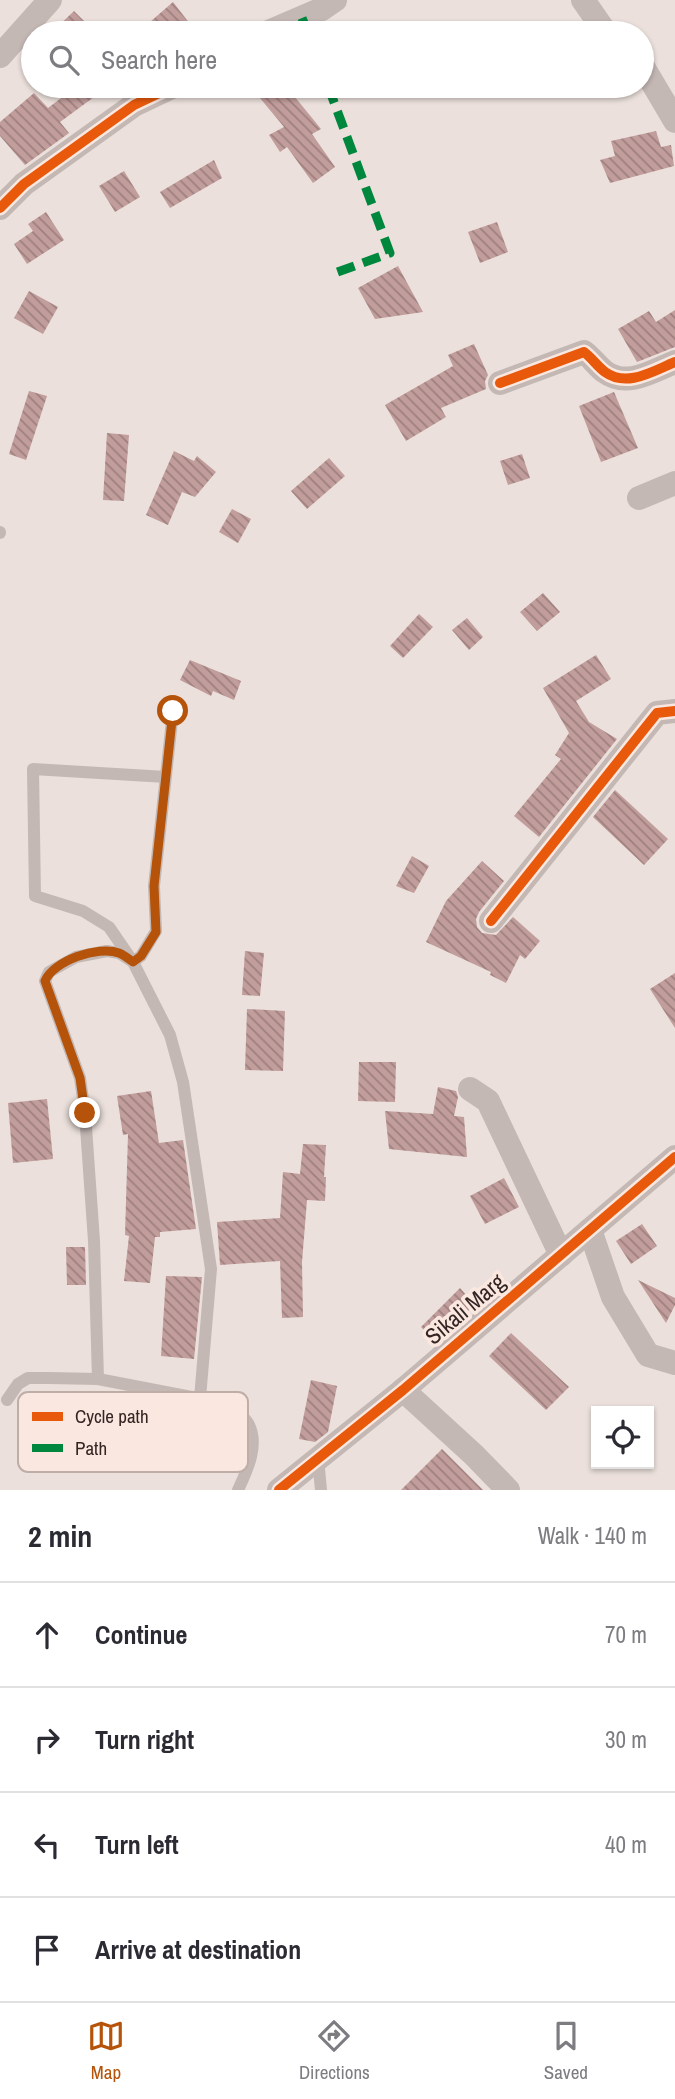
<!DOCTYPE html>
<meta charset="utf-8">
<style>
:root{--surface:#fff;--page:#f2f2f3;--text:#2b2b33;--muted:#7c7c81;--line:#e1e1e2;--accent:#b45309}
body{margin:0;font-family:"Archivo Narrow",sans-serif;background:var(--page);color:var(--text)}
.controls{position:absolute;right:21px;bottom:21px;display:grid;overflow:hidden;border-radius:0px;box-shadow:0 2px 5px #0004}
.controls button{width:63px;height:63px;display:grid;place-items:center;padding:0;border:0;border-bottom:2px solid var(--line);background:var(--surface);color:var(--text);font:35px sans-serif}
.stop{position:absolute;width:21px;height:21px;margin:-16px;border:5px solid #b45309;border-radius:50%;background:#fff}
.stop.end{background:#b45309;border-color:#fff;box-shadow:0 2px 7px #0008}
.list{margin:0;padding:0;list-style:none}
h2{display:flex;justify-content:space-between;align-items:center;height:91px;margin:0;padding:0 28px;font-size:30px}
h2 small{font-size:23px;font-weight:400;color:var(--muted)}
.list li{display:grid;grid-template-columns:46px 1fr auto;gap:21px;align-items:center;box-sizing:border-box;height:105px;padding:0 28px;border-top:2px solid var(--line)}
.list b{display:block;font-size:26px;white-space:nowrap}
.list em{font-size:23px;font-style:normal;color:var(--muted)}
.icon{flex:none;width:38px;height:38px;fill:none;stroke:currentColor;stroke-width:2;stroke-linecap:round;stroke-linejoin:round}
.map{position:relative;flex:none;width:675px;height:1490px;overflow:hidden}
.search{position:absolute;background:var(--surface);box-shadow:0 2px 5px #0004;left:21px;right:21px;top:21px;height:77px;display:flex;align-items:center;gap:18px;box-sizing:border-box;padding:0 24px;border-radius:38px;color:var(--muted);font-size:26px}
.sheet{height:511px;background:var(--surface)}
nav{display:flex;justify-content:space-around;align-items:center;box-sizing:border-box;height:98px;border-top:2px solid var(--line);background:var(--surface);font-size:19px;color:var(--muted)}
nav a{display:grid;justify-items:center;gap:4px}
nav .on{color:var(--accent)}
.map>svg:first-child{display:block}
.building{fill:url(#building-back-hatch)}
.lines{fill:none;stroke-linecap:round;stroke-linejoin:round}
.lane{stroke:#c4b8b5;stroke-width:12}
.street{stroke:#c4b8b5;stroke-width:24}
.quiet{stroke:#00873e;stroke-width:9;stroke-dasharray:18 9;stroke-linecap:butt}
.cycleway-casing{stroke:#fae8e0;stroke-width:15}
.cycleway{stroke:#e8590c;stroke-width:10}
.route{stroke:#b45309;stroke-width:9}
.labels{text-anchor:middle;stroke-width:7;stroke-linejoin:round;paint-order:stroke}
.street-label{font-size:23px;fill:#342524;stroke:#fae8e0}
.key{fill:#fae8e0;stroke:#bfaea8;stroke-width:2}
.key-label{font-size:19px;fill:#342524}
</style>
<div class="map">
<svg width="675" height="1490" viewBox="0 0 675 1490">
<defs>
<pattern id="building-back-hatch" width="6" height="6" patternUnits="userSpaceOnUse" patternTransform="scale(1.75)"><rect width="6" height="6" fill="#c19d9c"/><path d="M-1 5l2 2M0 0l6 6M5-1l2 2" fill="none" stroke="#9e807f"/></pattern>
</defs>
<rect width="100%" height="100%" fill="#ebe0db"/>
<g class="building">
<path d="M173 2 197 33H159L150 22Z"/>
<path d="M74 11 96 33H51Z"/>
<path d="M77 86H109L60 122 69 133 25 165 0 136V122L34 93 48 108Z"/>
<path d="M250 86H286L321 129 312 134 335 167 313 183 287 147 280 152 269 135 284 127Z"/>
<path d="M656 131 661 147 671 145 674 166 610 183 600 160 615 156 611 141Z"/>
<path d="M214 160 222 178 170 208 160 192Z"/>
<path d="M124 171 140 197 115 212 99 186Z"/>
<path d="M46 212 64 240 27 264 14 244 33 231 28 224Z"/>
<path d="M497 222 508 252 480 263 468 232Z"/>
<path d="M398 266 423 312 375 319 358 288Z"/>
<path d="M29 291 58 307 43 334 14 318Z"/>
<path d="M675 310V347L637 362 618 329 649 311 656 322Z"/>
<path d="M474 344 488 375 485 381 486 389 441 408 446 417 406 441 385 405 453 366 448 355Z"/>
<path d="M29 391 47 396 26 460 9 454Z"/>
<path d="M614 392 638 448 601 462 579 406Z"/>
<path d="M107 433 129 435 124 501 103 500Z"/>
<path d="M174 451 194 461 197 456 216 472 195 497 182 492 168 525 146 515Z"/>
<path d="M522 454 530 478 508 485 500 461Z"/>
<path d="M329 458 345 476 307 509 291 491Z"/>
<path d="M232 509 251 519 238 543 219 532Z"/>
<path d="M543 593 560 612 537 631 520 612Z"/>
<path d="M419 614 433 627 403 658 390 646Z"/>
<path d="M467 618 483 637 469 650 452 630Z"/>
<path d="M596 655 611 679 576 701 589 722 617 739 539 837 514 816 561 759 555 755 569 733 543 688Z"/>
<path d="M190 660 241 681 234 700 213 691 211 696 180 680Z"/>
<path d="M615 790 668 839 644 865 593 817Z"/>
<path d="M412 856 429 866 414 893 396 886Z"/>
<path d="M482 861 504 881 479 912 476 919 477 927 482 933 496 935 513 917 540 941 525 959 520 955 506 983 490 975 491 972 426 942 446 901Z"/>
<path d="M245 951 264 953 260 996 242 995Z"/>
<path d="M675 973V1028L650 989Z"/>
<path d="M247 1009 285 1011 283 1071 245 1070Z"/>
<path d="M359 1062H396L395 1102 358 1101Z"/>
<path d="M438 1087 456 1091 458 1097 454 1116 464 1117 467 1157 389 1149 385 1111 433 1114Z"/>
<path d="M151 1091 159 1143 183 1140 196 1229 160 1232V1237H155L150 1283 124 1281 129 1236 125 1235 128 1134 123 1135 117 1096Z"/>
<path d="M47 1099 53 1159 13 1163 8 1103Z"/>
<path d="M303 1144 326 1145 324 1177H326L325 1201 307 1200 302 1262 303 1317 282 1318 280 1261 220 1265 217 1222 280 1218 283 1172 300 1174Z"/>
<path d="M504 1178 519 1207 485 1224 470 1196Z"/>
<path d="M642 1224 657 1246 631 1264 616 1241Z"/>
<path d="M66 1247H85L86 1285H67Z"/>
<path d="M166 1276 202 1277 194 1359 161 1356Z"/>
<path d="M638 1280 675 1298V1305L666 1323Z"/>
<path d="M460 1288 475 1305 434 1341 421 1327Z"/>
<path d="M511 1333 569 1387 546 1410 489 1356Z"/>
<path d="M311 1380 337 1386 328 1432 315 1442 299 1439Z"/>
<path d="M442 1449 483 1490H401Z"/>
</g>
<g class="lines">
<g class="lane">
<path d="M0 532V533"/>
<path d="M166 777 33 769 35 896 83 911 109 927 133 962 141 956 156 931 154 886 173 711"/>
<path d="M98 1379 94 1241 85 1113 80 1078 45 981 49 972 76 957 107 951 119 953 133 962 170 1035 183 1082 211 1269 200 1398"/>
<path d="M7 1400 18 1384 28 1378H49L98 1379 233 1405C237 1411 244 1417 248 1423 260 1444 247 1471 238 1490"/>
<path d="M318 1458 321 1490"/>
</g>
<g class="street">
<path d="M583 0 606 33"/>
<path d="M266 33 322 9 335 0"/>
<path d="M0 56 50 0"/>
<path d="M642 65 675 121"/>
<path d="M0 208 24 184 134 105 174 86"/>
<path d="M500 383 584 352C592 358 597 366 605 372 627 388 653 371 675 362"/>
<path d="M639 498 675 483"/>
<path d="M491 921 657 713 675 711"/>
<path d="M470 1089 488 1101 561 1255"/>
<path d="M590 1230 613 1297 648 1355 675 1363"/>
<path d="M403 1390 474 1455 508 1490"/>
<path d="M279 1490 403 1390 675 1157"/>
</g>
<g class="quiet">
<path d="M302 18 308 33"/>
<path d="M328 86 390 253 335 273"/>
</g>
<defs>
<g id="cycleway">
<path d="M0 208 24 184 134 105 174 86"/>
<path d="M500 383 584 352C592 358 597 366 605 372 627 388 653 371 675 362"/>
<path d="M491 921 657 713 675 711"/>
<path d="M279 1490 403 1390 675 1157"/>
</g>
</defs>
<use href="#cycleway" class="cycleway-casing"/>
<use href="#cycleway" class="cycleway"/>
</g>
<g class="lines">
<path class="route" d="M85 1113 80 1078 45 981C53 961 98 945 119 953 124 955 129 959 133 962L141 956 156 932 154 886 173 711"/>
</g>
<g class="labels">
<g class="street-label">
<text transform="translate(465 1309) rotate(-40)" y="8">Sikali Marg</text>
</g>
</g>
<rect x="18" y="1392" width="230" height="80" rx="10" class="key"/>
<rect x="32" y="1412" width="31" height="9" fill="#e8590c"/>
<rect x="32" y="1444" width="31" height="8" fill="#00873e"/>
<g class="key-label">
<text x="75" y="1423">Cycle path</text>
<text x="75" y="1455">Path</text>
</g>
</svg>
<div class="controls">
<button><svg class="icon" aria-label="locate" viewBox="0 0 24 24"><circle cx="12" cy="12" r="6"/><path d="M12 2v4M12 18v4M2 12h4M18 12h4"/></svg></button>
</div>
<div class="stop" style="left:173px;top:711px"></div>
<div class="stop end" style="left:85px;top:1113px"></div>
<div class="search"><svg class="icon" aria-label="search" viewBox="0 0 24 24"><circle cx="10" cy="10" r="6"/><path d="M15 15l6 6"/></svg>Search here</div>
</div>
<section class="sheet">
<h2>2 min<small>Walk · 140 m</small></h2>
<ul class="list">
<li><svg class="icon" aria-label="ahead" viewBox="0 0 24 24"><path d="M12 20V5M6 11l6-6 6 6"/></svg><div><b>Continue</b></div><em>70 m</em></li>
<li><svg class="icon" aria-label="right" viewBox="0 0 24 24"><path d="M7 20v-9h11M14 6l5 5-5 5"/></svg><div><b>Turn right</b></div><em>30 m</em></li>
<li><svg class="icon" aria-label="left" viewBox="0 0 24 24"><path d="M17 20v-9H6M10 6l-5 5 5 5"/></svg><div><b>Turn left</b></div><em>40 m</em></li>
<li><svg class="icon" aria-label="arrive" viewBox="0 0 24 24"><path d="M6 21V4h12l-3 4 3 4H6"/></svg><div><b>Arrive at destination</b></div></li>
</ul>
</section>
<nav>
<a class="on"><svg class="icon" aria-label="map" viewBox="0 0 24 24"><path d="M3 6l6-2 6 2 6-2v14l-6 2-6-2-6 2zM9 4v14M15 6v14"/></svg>Map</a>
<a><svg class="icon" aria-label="directions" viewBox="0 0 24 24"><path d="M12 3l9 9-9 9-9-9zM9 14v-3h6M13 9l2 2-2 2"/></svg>Directions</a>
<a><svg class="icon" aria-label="saved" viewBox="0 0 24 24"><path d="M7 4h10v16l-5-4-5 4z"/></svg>Saved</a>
</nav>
